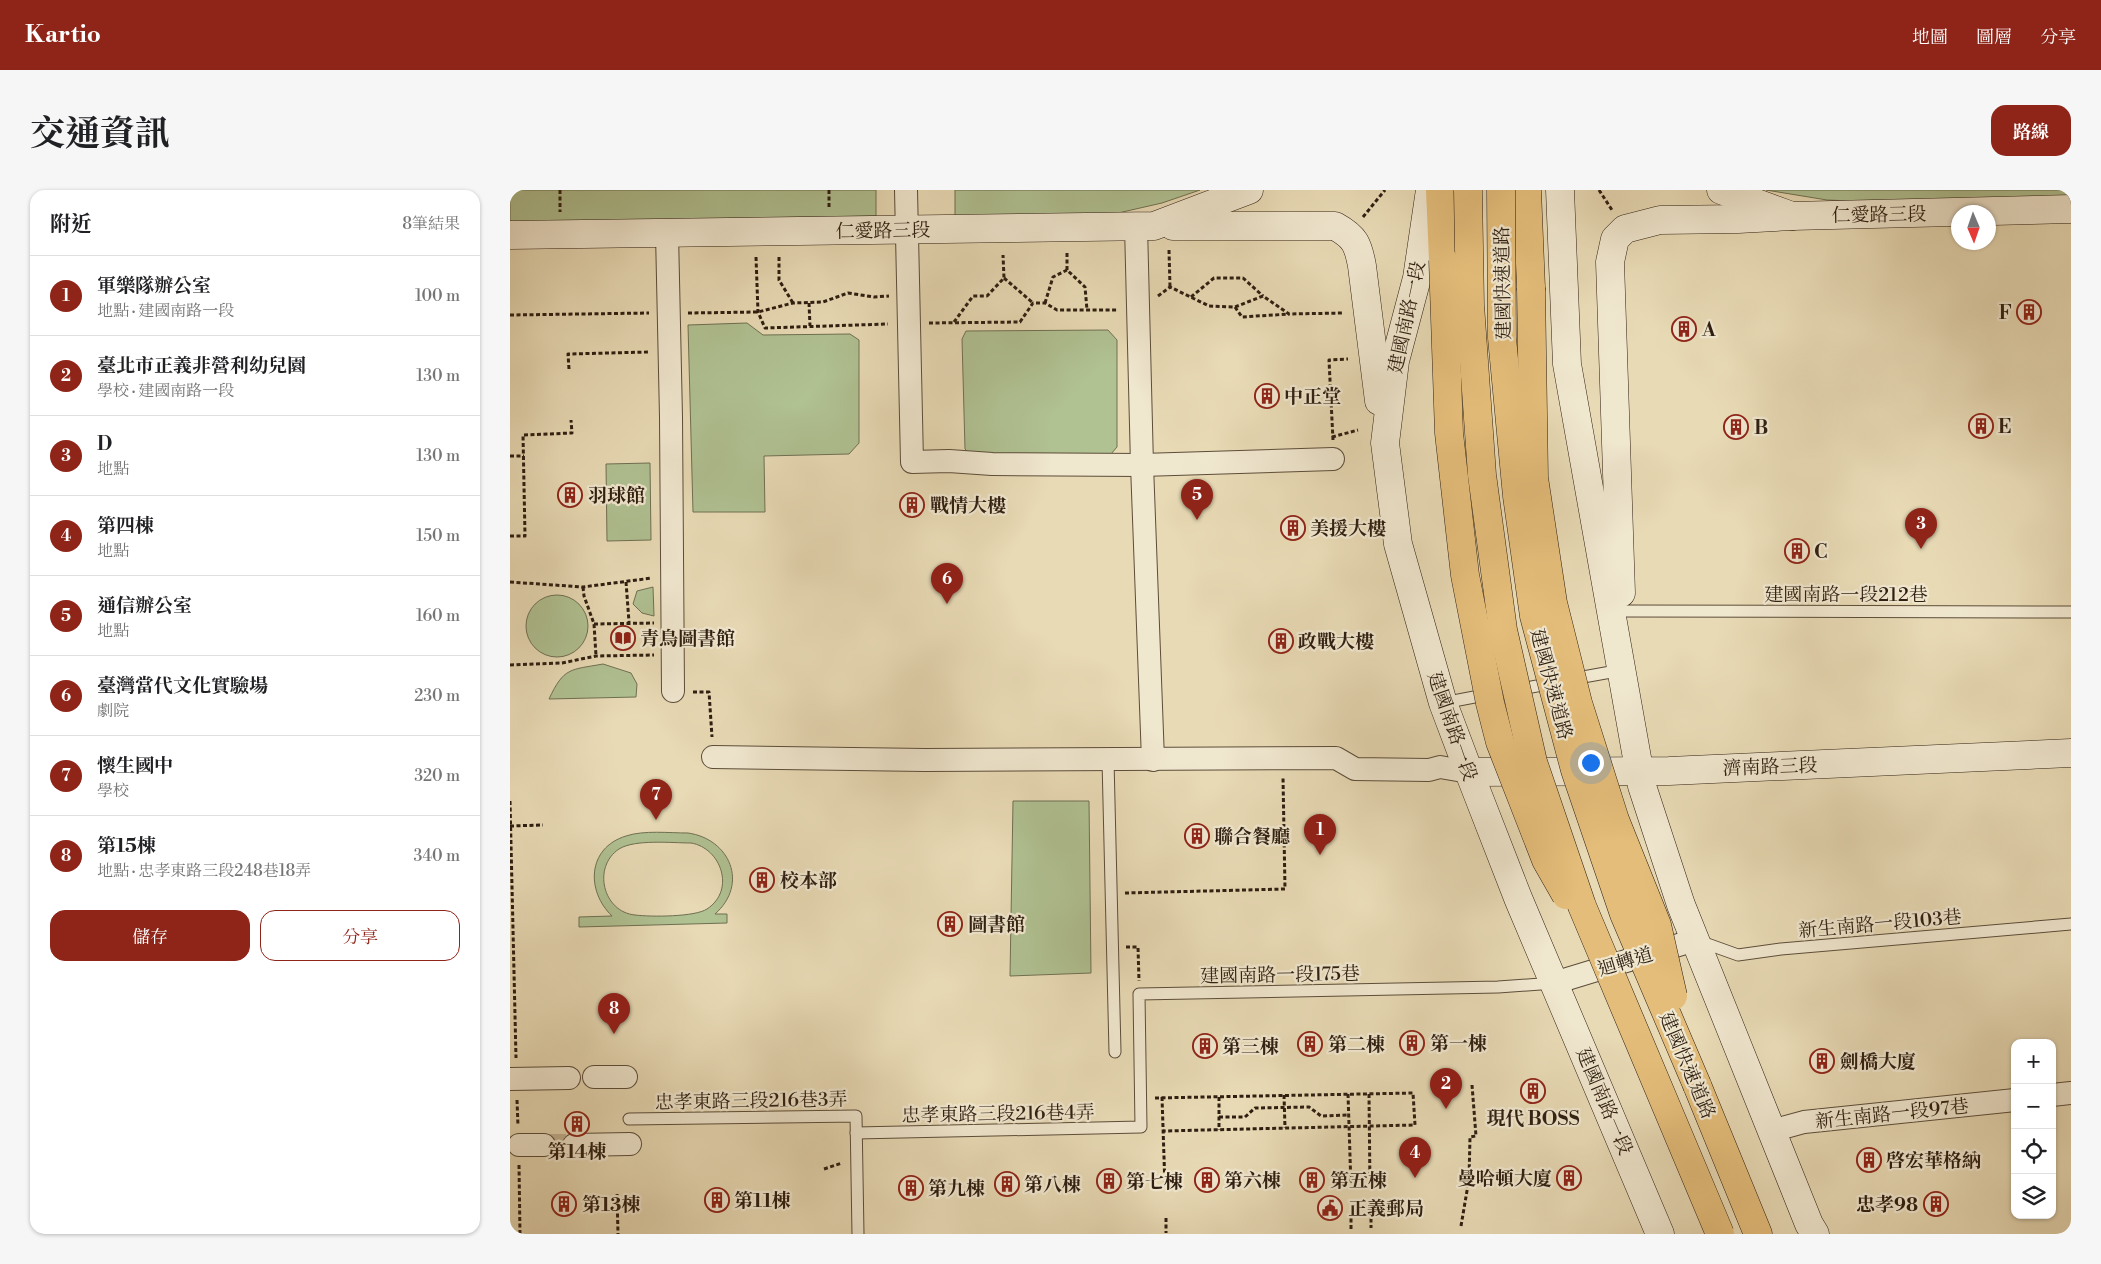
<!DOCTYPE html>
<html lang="zh-TW">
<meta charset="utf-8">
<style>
:root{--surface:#fff;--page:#f6f6f6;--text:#202124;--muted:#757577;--line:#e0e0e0;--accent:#8f2418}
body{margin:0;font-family:"Libre Bodoni","Noto Serif TC",serif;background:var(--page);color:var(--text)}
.controls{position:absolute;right:15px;bottom:15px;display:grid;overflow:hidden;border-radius:10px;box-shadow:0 1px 4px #0004}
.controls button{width:45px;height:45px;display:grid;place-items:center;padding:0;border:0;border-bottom:1px solid var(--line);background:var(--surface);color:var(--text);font:25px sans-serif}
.compass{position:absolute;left:1441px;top:15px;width:45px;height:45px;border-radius:50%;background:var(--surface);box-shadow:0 1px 4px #0004;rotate:178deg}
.you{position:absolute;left:1080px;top:572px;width:18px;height:18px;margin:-12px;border:4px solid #fff;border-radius:50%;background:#1a73e8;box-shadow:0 0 0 8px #1a73e833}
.badge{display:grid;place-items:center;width:32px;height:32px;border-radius:50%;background:var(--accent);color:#fff;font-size:16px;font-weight:700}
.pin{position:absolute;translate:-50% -41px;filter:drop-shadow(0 1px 2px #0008)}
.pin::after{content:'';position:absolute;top:26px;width:18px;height:15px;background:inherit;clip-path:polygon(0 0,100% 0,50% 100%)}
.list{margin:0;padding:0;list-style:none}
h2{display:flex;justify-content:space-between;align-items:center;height:65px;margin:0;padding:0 20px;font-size:21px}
h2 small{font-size:16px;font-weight:400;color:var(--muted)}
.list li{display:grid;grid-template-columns:32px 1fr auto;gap:15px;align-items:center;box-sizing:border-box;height:80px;padding:0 20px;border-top:1px solid var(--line)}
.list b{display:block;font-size:19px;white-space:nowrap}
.list p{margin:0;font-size:16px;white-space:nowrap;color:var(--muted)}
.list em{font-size:16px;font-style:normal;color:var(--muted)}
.actions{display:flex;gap:10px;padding:15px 20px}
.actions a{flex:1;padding:11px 0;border:1px solid var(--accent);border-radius:15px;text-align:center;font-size:18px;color:var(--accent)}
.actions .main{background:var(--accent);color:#fff}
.icon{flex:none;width:28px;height:28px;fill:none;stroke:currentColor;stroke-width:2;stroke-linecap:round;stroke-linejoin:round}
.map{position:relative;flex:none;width:1561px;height:1044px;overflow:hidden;border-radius:15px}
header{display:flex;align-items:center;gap:30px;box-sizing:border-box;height:70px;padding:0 25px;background:var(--accent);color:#fff}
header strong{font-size:24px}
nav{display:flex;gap:28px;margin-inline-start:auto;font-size:18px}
.intro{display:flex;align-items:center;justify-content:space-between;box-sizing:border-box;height:120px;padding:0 30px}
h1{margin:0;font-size:35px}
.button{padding:12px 22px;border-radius:15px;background:var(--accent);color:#fff;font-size:18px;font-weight:700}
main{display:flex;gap:30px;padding:0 30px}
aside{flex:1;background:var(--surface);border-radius:15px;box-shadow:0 1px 4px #0004}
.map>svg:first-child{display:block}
.green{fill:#b0c192;stroke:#6f7052;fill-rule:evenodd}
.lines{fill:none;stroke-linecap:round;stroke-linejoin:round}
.street-tunnel{stroke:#c3b494;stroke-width:22;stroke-dasharray:22 11;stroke-linecap:butt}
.lane-casing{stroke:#5c4d3a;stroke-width:13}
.street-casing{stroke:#5c4d3a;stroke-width:24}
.secondary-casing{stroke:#2e1e11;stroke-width:29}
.highway-casing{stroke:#2e1e11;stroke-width:29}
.path{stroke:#2e1e11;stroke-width:3;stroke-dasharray:4 2.5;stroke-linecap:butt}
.lane{stroke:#f0e7cf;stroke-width:11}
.street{stroke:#f0e7cf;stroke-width:22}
.secondary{stroke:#f0e7cf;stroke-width:28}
.highway{stroke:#e4bd7a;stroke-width:28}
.highway-bridge-casing{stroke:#2e1e11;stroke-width:29;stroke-linecap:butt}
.path-bridge{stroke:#2e1e11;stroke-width:3;stroke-dasharray:4 2.5;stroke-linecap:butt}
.highway-bridge{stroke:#e4bd7a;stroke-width:28}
.labels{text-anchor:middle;stroke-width:4.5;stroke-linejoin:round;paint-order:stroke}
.street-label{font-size:19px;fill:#2e1e11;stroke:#f0e7cf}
.poi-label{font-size:19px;font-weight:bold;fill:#2e1e11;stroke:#f0e7cf;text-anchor:start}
</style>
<header>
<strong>Kartio</strong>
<nav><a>地圖</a><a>圖層</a><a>分享</a></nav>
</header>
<div class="intro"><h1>交通資訊</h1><a class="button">路線</a></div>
<main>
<aside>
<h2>附近<small>8筆結果</small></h2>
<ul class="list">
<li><span class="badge">1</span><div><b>軍樂隊辦公室</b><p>地點 · 建國南路一段</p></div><em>100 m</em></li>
<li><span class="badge">2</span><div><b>臺北市正義非營利幼兒園</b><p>學校 · 建國南路一段</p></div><em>130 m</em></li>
<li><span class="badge">3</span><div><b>D</b><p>地點</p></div><em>130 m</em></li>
<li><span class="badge">4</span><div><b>第四棟</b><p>地點</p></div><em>150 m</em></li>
<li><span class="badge">5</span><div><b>通信辦公室</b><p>地點</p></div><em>160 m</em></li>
<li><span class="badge">6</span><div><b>臺灣當代文化實驗場</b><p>劇院</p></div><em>230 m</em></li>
<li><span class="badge">7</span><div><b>懷生國中</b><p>學校</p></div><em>320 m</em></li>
<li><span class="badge">8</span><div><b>第15棟</b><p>地點 · 忠孝東路三段248巷18弄</p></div><em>340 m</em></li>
</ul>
<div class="actions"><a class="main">儲存</a><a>分享</a></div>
</aside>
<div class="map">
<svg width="1561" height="1044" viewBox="0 0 1561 1044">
<rect width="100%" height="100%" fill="#e8dab5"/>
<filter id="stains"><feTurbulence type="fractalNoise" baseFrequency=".004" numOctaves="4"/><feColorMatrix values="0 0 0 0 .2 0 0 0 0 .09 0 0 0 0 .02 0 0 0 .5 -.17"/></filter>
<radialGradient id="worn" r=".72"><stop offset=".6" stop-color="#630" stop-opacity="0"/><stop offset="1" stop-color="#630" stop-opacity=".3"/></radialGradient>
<g class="green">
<path d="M0 0H366V26L0 32Z"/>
<path d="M445 0H690L652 13 608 23 445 26Z"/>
<path d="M1256 0H1561V8L1367 12 1317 10Z"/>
<path d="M237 133 253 145 340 144 349 150V253L339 264 254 266 255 322H183L178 135Z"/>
<path d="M598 140 607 150V257L601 264H460L455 259 452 149 456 141Z"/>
<path d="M140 273 141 350 97 351 96 274Z"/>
<path d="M143 397 144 426 132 423 123 414 127 401Z"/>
<circle cx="47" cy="436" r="31"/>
<path d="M93 474 121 483 127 494 126 507 39 509C54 477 60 480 93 474Z"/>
<path d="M503 611H579L581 783 500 786Z"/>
<path d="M178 643C220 649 239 694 205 724H217V733L69 737V727L102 726C76 701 77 658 116 646 134 640 159 643 178 643ZM181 653C211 658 226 700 197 719 185 727 141 727 125 725 93 722 82 677 109 659 125 649 162 653 181 653Z"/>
</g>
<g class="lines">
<path class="street-tunnel" d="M34 955H64"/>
<defs>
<g id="lane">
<path d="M1112 421 1561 422"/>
<path d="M1062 489 1112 480"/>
<path d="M1005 500 1043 493"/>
<path d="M933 513 980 504"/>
<path d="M598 570 605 862"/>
<path d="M1189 751 1228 765 1271 759 1561 734"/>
<path d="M119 929 346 926 348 1044"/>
<path d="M346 943 631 937 629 804 988 797 1044 793"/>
</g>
<g id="street">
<path d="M396 0 402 272 439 271 482 274 632 275 823 269"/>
<path d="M626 36 632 275 643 570"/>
<path d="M157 43 161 227 163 501"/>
<path d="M203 567 415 570 826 568 845 579 919 580 930 577 959 582"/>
<path d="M1044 793 1185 750"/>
<path d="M84 887H116"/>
<path d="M0 889 59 888"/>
<path d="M1542 905 1561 903"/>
<path d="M1261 941 1294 932 1505 910"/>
<path d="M9 955H34"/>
<path d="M64 955 120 954"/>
</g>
<g id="secondary">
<path d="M920 0 907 88 885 171 875 253 888 354 933 513 959 582 1008 708 1150 1044"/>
<path d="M1050 0 1057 174 1132 596 1171 715 1299 1034 1305 1044"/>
<path d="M1211 0 1282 26 1561 19"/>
<path d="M663 36H825C845 47 848 54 852 76L869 211"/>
<path d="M0 45 644 36 739 0"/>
<path d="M1111 403 1100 72 1105 49 1115 39 1150 30 1228 29 1282 26"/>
<path d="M959 582 1159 581 1561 563"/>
</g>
<g id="highway">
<path d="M930 0 933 70"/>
<path d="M1017 0 1021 98"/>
<path d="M1187 895 1248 1044"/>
</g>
</defs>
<use href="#lane" class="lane-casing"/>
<use href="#street" class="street-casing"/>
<use href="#secondary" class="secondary-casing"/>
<use href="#highway" class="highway-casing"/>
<g class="path">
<path d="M50 0V22"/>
<path d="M319 0V19"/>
<path d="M1089 0 1102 20"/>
<path d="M853 27 875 0"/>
<path d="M659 60 660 97"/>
<path d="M557 63V80L575 97 577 120"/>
<path d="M246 67 248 122 255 138 378 134"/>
<path d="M269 67V90L283 113"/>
<path d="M494 88 523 113"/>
<path d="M648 106 660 97 699 116 725 117 753 106 779 124 833 123"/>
<path d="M681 107 704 88H733L753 106"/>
<path d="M299 113 300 136"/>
<path d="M535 113 543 87 557 80"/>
<path d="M725 117 732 127 779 124"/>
<path d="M178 123 248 122 283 113 313 112 338 103 364 107 379 106"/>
<path d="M0 125 139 123"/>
<path d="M444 132 463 106H477L494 88 493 65"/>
<path d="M419 133 510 132 523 113H535L547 120H608"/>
<path d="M59 179 58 164 139 162"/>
<path d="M822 247 848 240"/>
<path d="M823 250 819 170 838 169"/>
<path d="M0 266H14"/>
<path d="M0 346H15L13 245 62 243 61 230"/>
<path d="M0 392 73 397 142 388"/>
<path d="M116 392 119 432"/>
<path d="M73 397 74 406 84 434 86 466"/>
<path d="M84 434 144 433"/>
<path d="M0 475 52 473 86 466 144 465"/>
<path d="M183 502H199L202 547"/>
<path d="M0 611 6 868"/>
<path d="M615 703 775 699 773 587"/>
<path d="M616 757H628L629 791"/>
<path d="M838 904 841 997"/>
<path d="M859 904 860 997"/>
<path d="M774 905 775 938"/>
<path d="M652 907 655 997"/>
<path d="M709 907V940"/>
<path d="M645 908 903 903 905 935 653 941"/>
<path d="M7 910 8 936"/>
<path d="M709 927H735L745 918 799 917 811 926 839 925"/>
<path d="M9 975 10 1044"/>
<path d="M314 979 332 973"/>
<path d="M840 987 860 986"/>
<path d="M107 1004 108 1044"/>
<path d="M861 1022V1038"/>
<path d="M656 1028V1043"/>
<path d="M951 1036 959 989 960 947 966 946 962 895"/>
<path d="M841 1039V1023"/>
</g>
<use href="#lane" class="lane"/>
<use href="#street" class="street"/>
<use href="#secondary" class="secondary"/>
<use href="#highway" class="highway"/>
<defs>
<g id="highway-bridge">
<path d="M958 0 960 115 972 285 993 440 1023 572 1072 716 1210 1044"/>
<path d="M991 0 992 148 1007 306 1024 426 1065 580 1114 724 1187 895"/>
<path d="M933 70 939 243 955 385 980 513 990 552 1036 670 1056 705"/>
<path d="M1021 98 1024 288 1043 413 1068 513 1105 630 1147 735 1163 806"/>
</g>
</defs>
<use href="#highway-bridge" class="highway-bridge-casing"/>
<path class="path-bridge" d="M0 636 33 635"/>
<use href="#highway-bridge" class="highway-bridge"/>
</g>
<defs>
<symbol id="building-ring" viewBox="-11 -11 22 22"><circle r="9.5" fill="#f0e7cf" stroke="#8f2418" stroke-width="1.5"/><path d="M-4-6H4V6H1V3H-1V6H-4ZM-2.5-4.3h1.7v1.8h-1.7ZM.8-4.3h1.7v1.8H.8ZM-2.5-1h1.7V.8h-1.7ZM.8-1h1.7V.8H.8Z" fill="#8f2418"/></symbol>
<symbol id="library-ring" viewBox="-11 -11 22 22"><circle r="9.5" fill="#f0e7cf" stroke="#8f2418" stroke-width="1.5"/><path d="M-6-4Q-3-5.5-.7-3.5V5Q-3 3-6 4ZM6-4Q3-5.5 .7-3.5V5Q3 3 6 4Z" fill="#8f2418"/></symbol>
<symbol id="civic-ring" viewBox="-11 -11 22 22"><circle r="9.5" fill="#f0e7cf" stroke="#8f2418" stroke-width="1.5"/><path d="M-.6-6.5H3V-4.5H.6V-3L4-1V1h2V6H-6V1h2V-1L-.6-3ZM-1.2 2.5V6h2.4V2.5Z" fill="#8f2418"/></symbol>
</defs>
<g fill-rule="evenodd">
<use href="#building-ring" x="1505" y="108" width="28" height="28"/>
<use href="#building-ring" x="1160" y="125" width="28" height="28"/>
<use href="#building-ring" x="743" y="192" width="28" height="28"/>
<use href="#building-ring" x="1457" y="222" width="28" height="28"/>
<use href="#building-ring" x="1212" y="223" width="28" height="28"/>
<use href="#building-ring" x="46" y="291" width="28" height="28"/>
<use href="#building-ring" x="388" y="301" width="28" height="28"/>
<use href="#building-ring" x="769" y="324" width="28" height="28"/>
<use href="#building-ring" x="1273" y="347" width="28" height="28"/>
<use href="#library-ring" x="99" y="434" width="28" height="28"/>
<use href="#building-ring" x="757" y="437" width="28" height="28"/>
<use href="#building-ring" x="673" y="632" width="28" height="28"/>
<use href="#building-ring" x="238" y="676" width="28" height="28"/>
<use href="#building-ring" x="426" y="720" width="28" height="28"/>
<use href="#building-ring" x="888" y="839" width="28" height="28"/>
<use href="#building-ring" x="786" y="840" width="28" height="28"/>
<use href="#building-ring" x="681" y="842" width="28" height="28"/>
<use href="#building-ring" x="1298" y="857" width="28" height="28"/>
<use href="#building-ring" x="1009" y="887" width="28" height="28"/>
<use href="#building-ring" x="53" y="920" width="28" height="28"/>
<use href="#building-ring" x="1345" y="956" width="28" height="28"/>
<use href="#building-ring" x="1045" y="974" width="28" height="28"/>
<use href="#building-ring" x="683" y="976" width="28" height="28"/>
<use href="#building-ring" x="788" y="976" width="28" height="28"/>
<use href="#building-ring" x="585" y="977" width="28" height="28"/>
<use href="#building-ring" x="483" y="980" width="28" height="28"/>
<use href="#building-ring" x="387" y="984" width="28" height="28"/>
<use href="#building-ring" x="193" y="996" width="28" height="28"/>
<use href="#building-ring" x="40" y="1000" width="28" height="28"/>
<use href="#building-ring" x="1412" y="1000" width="28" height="28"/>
<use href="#civic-ring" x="806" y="1004" width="28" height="28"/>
</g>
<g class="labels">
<g class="street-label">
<text transform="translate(1369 24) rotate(-1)" y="7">仁愛路三段</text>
<text transform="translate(373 40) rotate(-1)" y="7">仁愛路三段</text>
<text transform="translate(992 93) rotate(-91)" y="7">建國快速道路</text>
<text transform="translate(896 127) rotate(-78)" y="7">建國南路一段</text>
<text x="1336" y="411">建國南路一段212巷</text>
<text transform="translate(1042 494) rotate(75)" y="7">建國快速道路</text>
<text transform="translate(943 536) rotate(71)" y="7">建國南路一段</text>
<text transform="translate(1260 576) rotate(-2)" y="7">濟南路三段</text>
<text transform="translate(1370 733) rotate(-5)" y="7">新生南路一段103巷</text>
<text transform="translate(1115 771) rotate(-17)" y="7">迴轉道</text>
<text transform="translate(770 784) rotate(-1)" y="7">建國南路一段175巷</text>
<text transform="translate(1178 875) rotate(67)" y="7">建國快速道路</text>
<text transform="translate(241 910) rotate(-1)" y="7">忠孝東路三段216巷3弄</text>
<text transform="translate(1095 911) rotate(67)" y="7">建國南路一段</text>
<text transform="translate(488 923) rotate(-1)" y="7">忠孝東路三段216巷4弄</text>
<text transform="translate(1382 923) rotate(-6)" y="7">新生南路一段97巷</text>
</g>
<g class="poi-label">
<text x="1502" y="129" text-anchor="end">F</text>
<text x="1192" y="146">A</text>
<text x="774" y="213">中正堂</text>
<text x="1488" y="243">E</text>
<text x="1244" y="244">B</text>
<text x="78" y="312">羽球館</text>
<text x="420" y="322">戰情大樓</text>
<text x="800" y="345">美援大樓</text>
<text x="1304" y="368">C</text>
<text x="130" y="455">青鳥圖書館</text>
<text x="788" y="458">政戰大樓</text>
<text x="704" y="653">聯合餐廳</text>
<text x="270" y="697">校本部</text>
<text x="458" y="741">圖書館</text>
<text x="920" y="860">第一棟</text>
<text x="818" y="861">第二棟</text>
<text x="712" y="863">第三棟</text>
<text x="1330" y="878">劍橋大廈</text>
<text x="1023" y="935" text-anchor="middle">現代 BOSS</text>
<text x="67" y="968" text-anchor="middle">第14棟</text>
<text x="1376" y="977">啓宏華格納</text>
<text x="1042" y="995" text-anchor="end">曼哈頓大廈</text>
<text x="714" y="997">第六棟</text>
<text x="820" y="997">第五棟</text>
<text x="616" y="998">第七棟</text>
<text x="514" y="1001">第八棟</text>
<text x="418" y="1005">第九棟</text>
<text x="224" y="1017">第11棟</text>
<text x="72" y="1021">第13棟</text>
<text x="1408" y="1021" text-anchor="end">忠孝98</text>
<text x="838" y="1025">正義郵局</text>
</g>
</g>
<rect width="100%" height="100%" filter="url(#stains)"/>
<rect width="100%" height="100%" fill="url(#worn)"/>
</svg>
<div class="controls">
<button>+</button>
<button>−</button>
<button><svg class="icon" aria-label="locate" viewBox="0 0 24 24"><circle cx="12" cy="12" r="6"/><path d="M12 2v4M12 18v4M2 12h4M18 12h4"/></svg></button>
<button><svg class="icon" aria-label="layers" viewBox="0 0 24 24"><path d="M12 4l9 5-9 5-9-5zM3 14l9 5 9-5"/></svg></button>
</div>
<svg class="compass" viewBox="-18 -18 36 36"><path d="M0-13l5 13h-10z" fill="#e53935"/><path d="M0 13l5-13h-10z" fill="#757577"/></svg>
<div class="you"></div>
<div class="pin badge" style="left:810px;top:665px">1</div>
<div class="pin badge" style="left:936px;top:919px">2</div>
<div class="pin badge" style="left:1411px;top:359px">3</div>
<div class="pin badge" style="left:905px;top:988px">4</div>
<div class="pin badge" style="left:687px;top:330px">5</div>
<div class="pin badge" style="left:437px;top:414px">6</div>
<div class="pin badge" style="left:146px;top:630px">7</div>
<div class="pin badge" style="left:104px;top:844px">8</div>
</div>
</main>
